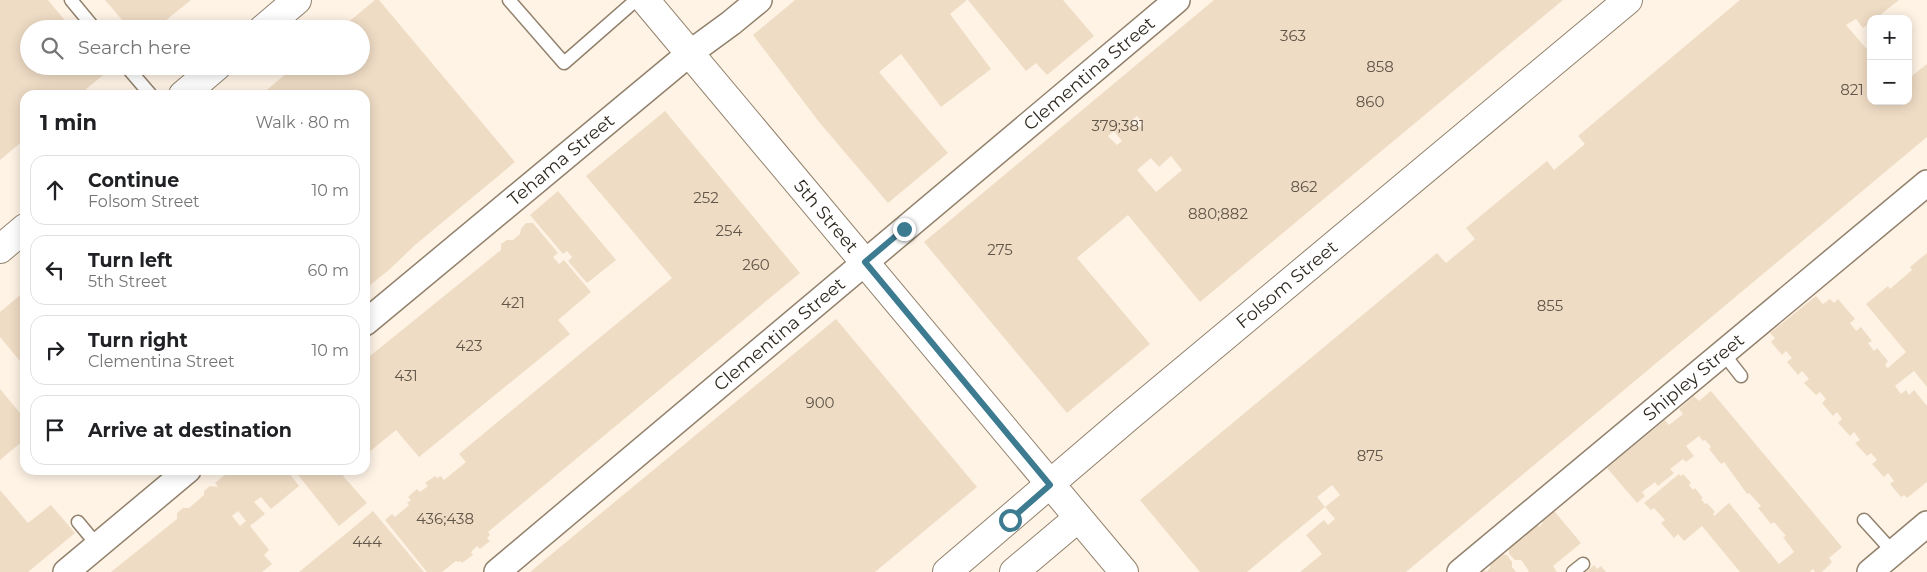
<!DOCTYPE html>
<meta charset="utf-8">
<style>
:root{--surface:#fff;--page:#f6f6f6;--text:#202124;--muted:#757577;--line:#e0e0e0}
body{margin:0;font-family:Montserrat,sans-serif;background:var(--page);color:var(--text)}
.controls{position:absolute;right:15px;top:15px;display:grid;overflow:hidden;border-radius:10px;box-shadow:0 2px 12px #0003}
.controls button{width:45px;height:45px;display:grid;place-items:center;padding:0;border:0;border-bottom:1px solid var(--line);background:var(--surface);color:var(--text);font:25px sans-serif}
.stop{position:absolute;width:15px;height:15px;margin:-11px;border:4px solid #3c7b90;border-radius:50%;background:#fff}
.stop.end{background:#3c7b90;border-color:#fff;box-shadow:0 1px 5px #0008}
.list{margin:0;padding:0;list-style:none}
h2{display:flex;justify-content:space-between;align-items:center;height:65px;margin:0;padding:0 20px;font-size:21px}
h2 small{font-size:16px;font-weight:400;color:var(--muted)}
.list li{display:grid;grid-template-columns:32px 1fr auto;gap:15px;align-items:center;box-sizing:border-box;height:70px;margin:0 10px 10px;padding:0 10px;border:1px solid var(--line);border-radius:15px}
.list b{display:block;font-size:19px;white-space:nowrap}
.list p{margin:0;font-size:16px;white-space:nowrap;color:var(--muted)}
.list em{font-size:16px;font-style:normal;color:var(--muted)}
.icon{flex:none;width:28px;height:28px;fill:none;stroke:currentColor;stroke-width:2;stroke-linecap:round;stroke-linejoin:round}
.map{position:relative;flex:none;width:1927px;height:572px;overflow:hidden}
.search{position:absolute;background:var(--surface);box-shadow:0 2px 12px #0003;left:20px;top:20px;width:350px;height:55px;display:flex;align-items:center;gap:12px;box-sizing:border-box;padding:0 18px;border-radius:28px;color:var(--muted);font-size:19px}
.panel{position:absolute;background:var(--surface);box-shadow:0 2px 12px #0003;left:20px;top:90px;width:350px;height:385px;border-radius:15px}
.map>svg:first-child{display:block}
.building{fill:#efdcc5;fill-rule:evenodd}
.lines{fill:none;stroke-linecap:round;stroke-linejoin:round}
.lane-casing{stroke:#92816c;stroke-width:15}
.street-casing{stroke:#92816c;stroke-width:28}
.secondary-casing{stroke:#92816c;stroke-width:30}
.lane{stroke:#fff;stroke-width:12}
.street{stroke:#fff;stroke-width:25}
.secondary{stroke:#fff;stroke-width:28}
.route{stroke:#3c7b90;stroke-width:6}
.labels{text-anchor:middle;stroke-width:5;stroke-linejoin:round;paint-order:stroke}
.number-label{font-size:15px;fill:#605649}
.street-label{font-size:18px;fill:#302920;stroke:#fff}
</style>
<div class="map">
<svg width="1927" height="572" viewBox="0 0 1927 572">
<rect width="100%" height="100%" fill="#fef3e5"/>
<g class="building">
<path d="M0 0H48L72 29H29V66H104L108 71 79 95H25V139L0 160Z"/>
<path d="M105 0H191L155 29H130Z"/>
<path d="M375 0H379L515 162 415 245 389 270 365 289V188L367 186 365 184V95H261L295 66H361V29H340Z"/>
<path d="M795 0H967L950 14 991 69 941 107 901 54 879 72 948 153 888 203 819 122 753 35Z"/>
<path d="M968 0H1063L1094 36 1047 75 1036 63 1026 71Z"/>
<path d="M1214 0H1563L1200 302 1128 215 1077 258 1150 344 1067 413 924 242ZM1137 116 1144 124 1137 129 1131 121ZM1114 131 1122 141 1117 145 1108 136ZM1171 156 1182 170 1156 192 1137 170 1151 158 1159 167Z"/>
<path d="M1740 0H1899L1875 19H1871V22L1863 28 1856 19 1846 25 1871 54V101H1908V79L1927 64V137L1406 572H1300L1322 554 1306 535 1324 520 1328 525 1335 519 1325 507 1247 572H1200L1140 500 1437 253 1446 263 1475 239 1466 228 1547 161 1554 170 1585 144 1578 136ZM1332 485 1340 495 1325 507 1317 497Z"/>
<path d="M665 111 800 273 488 532 490 535 487 538 490 541 480 549 477 546 471 552 473 555 462 563 460 561 458 562 456 561 442 572H427L385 520 392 514 395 517 409 505 407 503 411 500 408 497 417 489 420 492 428 486 425 483 435 476 437 478 441 476 444 480 466 462 459 454 672 278 586 176Z"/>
<path d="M558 191 616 260 587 283 568 261 572 257 567 251 563 254 530 215Z"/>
<path d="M526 223H533L558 253 553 257 559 264 564 260 591 292 558 320 570 334 419 457 396 430 368 453 369 455 365 458V360L501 250V244L507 240H513L520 234 521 229Z"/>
<path d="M1927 253V387L1914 371 1895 386 1901 394 1906 390 1909 395 1914 390 1927 406V482L1907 498 1904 495 1901 497 1890 484 1894 481 1888 473 1884 477 1872 464 1877 460 1871 453 1867 456 1855 443 1860 440 1854 432 1850 436 1838 423 1842 419 1837 412 1833 416 1822 403 1826 399 1820 392 1816 395 1804 383 1809 379 1802 371 1798 375 1787 362 1792 358 1786 351 1782 355 1771 342 1775 338 1770 333 1816 296 1823 304 1830 299 1834 303 1838 299 1855 319 1850 323 1856 331 1861 327 1872 341 1868 343 1874 351 1877 348 1888 361 1885 365 1888 368 1906 352 1866 304 1888 286 1890 289 1912 270 1910 267Z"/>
<path d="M25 291V367L0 337V312Z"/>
<path d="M836 319 977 487 875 572H530Z"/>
<path d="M0 389 25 419V439L0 460Z"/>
<path d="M1711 391 1842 547 1829 558 1832 562 1822 572H1815L1813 569 1810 572H1740L1702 526 1684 541 1678 534 1674 538 1661 523 1665 520 1654 508 1651 510 1644 503 1679 474 1681 476 1683 474 1691 483 1689 485 1693 490 1695 488 1703 498 1701 499 1705 504 1707 503 1715 512 1713 514 1714 516 1729 503 1779 564 1794 552 1783 537 1786 536 1774 522 1771 524 1758 508 1761 506 1749 493 1747 494 1724 462 1721 464 1709 449 1711 447 1706 441 1705 440 1703 441 1699 436 1686 446 1694 456 1686 462 1683 459 1670 469 1674 473 1658 486 1655 482 1642 492 1645 496 1637 503 1607 468 1665 420 1669 425 1683 414 1679 409 1694 396 1699 401Z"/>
<path d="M231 470H293L289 473 299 486 271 509 261 497 254 502 265 514 250 526 269 550 264 555 272 564 262 572H111L177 519V513L183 508H189L204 495V491L210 486 218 487 215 483ZM238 511 246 521 240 526 232 516Z"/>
<path d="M294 470H350L343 476 367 503 339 526Z"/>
<path d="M0 490 28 523 51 505 75 533 28 572H0Z"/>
<path d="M373 511 424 572H299L348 532Z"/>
<path d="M1550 512H1555L1581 543 1553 566 1557 572H1528L1529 571 1521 560H1515L1509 554V546L1518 538 1522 539 1526 536 1528 531 1536 523 1539 527 1543 523 1541 520Z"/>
<path d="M1499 554 1507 555 1512 562V567L1516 572H1479L1483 568 1486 572 1490 568V561Z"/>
<path d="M1594 565 1597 569 1601 566 1606 572H1586Z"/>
</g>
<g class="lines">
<defs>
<g id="lane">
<path d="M71 0 95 29"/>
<path d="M509 0 564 63 636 0"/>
<path d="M126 66 151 95"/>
<path d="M1723 353 1741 376"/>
<path d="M1864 520 1893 552"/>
<path d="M78 522 98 546"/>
<path d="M1573 572 1583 564"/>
</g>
<g id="street">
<path id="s1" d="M365 323 690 53 731 23 759 0"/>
<path d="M66 572 188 470"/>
<path id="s2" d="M497 572 1177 0"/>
<path id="s3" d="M1460 572 1927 183"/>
<path d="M1870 572 1927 524"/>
</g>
<g id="secondary">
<path id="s4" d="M645 0 1124 572"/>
<path d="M263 29 297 0"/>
<path d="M183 95 217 66"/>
<path d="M0 249 25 228"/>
<path id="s5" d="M947 572 1127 418 1628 0"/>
<path d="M1014 572 1078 518"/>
</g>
</defs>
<use href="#lane" class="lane-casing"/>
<use href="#street" class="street-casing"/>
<use href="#secondary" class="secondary-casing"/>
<use href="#lane" class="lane"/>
<use href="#street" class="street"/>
<use href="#secondary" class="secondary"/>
</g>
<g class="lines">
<path class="route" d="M904 229 865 262 1050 485 1010 520"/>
</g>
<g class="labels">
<g class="number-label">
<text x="1293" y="41">363</text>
<text x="1380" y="72">858</text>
<text x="1852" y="95">821</text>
<text x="1370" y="107">860</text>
<text x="1118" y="131">379;381</text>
<text x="1304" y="192">862</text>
<text x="706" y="203">252</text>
<text x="1218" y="219">880;882</text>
<text x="729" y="236">254</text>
<text x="1000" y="255">275</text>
<text x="756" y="270">260</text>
<text x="513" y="308">421</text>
<text x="1550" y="311">855</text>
<text x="469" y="351">423</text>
<text x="406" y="381">431</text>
<text x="820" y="408">900</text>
<text x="1370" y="461">875</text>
<text x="445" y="524">436;438</text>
<text x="367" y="547">444</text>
</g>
<g class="street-label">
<text dy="6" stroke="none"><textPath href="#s2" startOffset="774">Clementina Street</textPath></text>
<text dy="6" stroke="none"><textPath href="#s1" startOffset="255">Tehama Street</textPath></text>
<text dy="6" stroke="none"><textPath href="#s4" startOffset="282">5th Street</textPath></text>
<text dy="6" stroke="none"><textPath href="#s5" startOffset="445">Folsom Street</textPath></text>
<text dy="6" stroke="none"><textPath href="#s2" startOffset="369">Clementina Street</textPath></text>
<text dy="6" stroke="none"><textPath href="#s3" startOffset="304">Shipley Street</textPath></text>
</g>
</g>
</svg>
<div class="controls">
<button>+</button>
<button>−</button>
</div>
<div class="stop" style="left:1010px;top:520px"></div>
<div class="stop end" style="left:904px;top:229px"></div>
<div class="search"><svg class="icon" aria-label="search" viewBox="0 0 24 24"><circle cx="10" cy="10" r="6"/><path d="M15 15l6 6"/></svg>Search here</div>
<section class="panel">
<h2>1 min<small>Walk · 80 m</small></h2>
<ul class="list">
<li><svg class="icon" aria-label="ahead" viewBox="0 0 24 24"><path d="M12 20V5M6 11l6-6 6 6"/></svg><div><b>Continue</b><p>Folsom Street</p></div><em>10 m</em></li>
<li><svg class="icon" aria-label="left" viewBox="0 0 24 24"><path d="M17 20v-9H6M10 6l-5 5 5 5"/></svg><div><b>Turn left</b><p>5th Street</p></div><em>60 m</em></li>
<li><svg class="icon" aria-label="right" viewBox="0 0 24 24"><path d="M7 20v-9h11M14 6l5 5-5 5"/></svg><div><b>Turn right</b><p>Clementina Street</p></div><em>10 m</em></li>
<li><svg class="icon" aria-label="arrive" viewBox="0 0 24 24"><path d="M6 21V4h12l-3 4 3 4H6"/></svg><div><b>Arrive at destination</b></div></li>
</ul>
</section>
</div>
